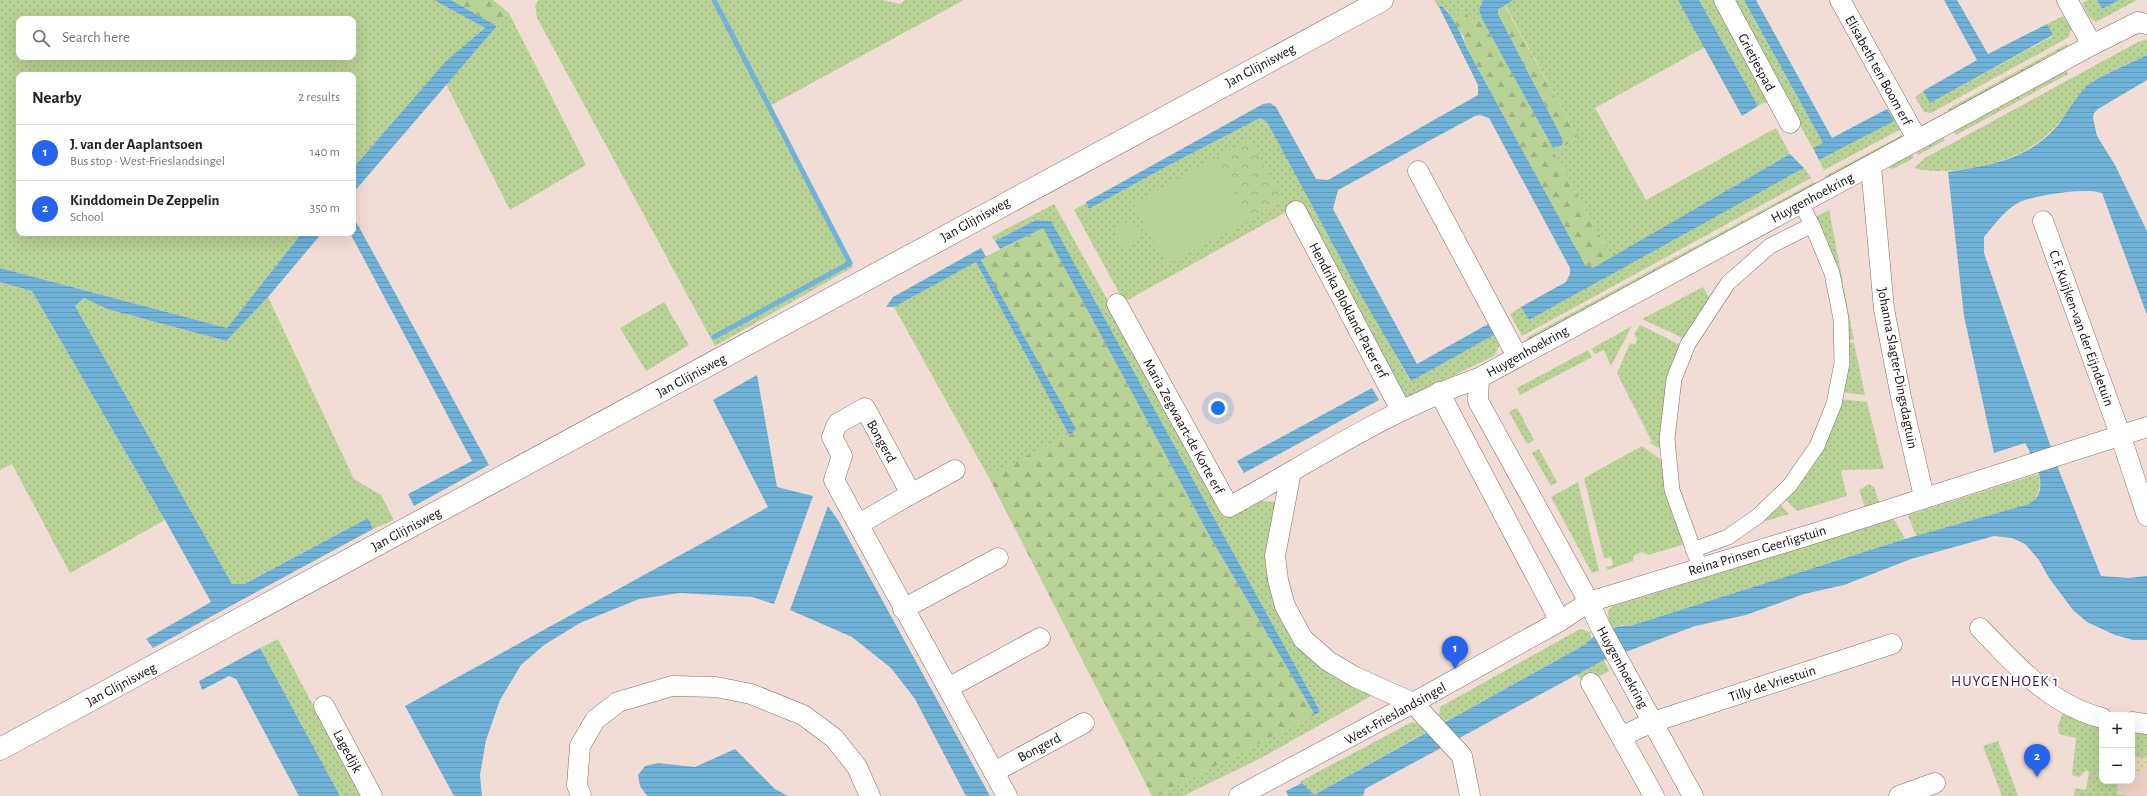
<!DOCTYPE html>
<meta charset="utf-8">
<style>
:root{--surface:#fff;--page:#f6f6f6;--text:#222;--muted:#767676;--line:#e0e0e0;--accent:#2563eb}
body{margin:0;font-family:"Alegreya Sans",sans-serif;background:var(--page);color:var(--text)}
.controls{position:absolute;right:12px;bottom:12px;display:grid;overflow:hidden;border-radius:8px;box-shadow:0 4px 16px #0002}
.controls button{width:36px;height:36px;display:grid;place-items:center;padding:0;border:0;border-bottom:1px solid var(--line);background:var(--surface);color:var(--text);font:20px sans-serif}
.you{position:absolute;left:1218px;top:408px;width:14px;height:14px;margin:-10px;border:3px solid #fff;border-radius:50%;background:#1a73e8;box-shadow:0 0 0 6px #1a73e833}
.badge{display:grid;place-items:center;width:26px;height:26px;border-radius:50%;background:var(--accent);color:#fff;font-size:13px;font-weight:700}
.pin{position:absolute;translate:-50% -33px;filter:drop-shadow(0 1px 2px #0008)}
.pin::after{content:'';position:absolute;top:21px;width:14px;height:12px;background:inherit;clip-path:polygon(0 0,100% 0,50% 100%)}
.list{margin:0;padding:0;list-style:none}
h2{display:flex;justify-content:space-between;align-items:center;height:52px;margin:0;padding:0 16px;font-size:17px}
h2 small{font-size:13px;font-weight:400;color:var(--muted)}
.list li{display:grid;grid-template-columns:26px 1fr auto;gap:12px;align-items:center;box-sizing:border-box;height:56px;padding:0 16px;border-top:1px solid var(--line)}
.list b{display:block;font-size:15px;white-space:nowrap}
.list p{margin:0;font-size:13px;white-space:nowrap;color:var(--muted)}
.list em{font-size:13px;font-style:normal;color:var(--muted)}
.icon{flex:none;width:22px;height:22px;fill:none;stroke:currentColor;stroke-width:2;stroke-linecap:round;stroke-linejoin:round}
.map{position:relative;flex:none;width:2147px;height:796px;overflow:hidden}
.search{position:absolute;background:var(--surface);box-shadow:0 4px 16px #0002;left:16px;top:16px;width:340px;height:44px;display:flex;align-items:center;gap:10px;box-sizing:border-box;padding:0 14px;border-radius:8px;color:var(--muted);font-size:15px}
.panel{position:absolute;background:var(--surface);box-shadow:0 4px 16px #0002;left:16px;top:72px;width:340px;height:164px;border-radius:8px}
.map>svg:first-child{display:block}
.built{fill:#ecd0c6}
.grass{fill:url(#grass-dots);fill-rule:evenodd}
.forest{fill:url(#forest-firs)}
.sand{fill:url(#sand-dots)}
.park{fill:url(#park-crowns)}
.garden{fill:#b9d296}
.water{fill:url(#water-rules)}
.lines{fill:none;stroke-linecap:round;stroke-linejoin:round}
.stream{stroke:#70b2d8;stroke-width:5}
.pedestrian-casing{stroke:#7f6d67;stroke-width:16}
.minor-casing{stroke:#7f6d67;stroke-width:21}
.tertiary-casing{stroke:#7f6d67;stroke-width:23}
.pedestrian{stroke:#fff;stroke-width:15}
.minor{stroke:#fff;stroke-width:20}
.tertiary{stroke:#fff;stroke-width:22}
.labels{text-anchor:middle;stroke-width:4;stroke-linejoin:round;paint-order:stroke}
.street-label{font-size:14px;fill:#140d0b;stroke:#fff}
.neighbourhood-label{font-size:15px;letter-spacing:1px;fill:#3f1245;stroke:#fff}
</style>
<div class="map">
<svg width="2147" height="796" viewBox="0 0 2147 796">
<defs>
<pattern id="grass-dots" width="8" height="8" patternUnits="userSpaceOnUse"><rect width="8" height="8" fill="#b9d296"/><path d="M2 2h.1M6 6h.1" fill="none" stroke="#9eb380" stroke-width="1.8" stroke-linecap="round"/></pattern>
<pattern id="forest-firs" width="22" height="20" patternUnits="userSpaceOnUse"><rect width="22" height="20" fill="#b9d296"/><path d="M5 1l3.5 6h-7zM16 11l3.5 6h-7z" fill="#9eb380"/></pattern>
<pattern id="sand-dots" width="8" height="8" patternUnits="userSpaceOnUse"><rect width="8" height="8" fill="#e2d8b3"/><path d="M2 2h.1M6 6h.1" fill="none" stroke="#c1b899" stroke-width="1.8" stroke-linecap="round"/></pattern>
<pattern id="park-crowns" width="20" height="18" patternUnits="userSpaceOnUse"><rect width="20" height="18" fill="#b9d296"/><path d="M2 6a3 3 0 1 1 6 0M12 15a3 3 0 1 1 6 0" fill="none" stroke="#9eb380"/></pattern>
<pattern id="water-rules" width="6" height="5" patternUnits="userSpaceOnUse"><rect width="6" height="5" fill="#70b2d8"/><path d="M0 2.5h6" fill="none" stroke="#6098b8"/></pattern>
</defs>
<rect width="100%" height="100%" fill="#f1ddd5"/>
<path class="built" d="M2132 740 2147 741V796H2083L2102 781H2132Z"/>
<g class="grass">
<path d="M0 0H434L485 28 446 61 353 168V75H19V233H302L227 328 0 268ZM19 19H353V57H19Z"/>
<path d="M539 0H882L900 4 905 0H964L768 107 853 267 715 346 537 18 535 5Z"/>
<path d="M1434 0H1483L1479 10 1482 19 1472 22 1463 8 1450 17 1447 10 1441 6 1439 7Z"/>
<path d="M1514 0H1678L1705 47 1595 108 1646 200 1776 128 1790 154 1612 258 1554 153 1578 137 1505 5Z"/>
<path d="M1699 0H1715L1770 100 1758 106Z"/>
<path d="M1731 0H1744L1823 143 1813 149Z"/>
<path d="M2088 0H2097L2102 9 2119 0H2137L2096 22 2089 17 2082 3Z"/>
<path d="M509 13 586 165 510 210 446 84Z"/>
<path d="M2063 16 2071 28 2069 37 1931 113 1924 112 1915 97 1923 91 1930 103 2053 36 2047 24Z"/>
<path d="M2147 39V55C2130 63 2102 74 2088 86 2074 96 2068 114 2056 126 2032 152 2005 162 1971 168 1952 171 1933 173 1914 168L1925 158 2138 42Z"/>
<path d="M2067 44 2069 48 1950 114 1948 109Z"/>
<path d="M2066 69 2068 74 1956 135 1953 131Z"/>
<path d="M1895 106 1901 129 1824 170 1819 160 1893 121 1887 109Z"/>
<path d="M1260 118 1267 122 1410 381 1494 335 1500 344 1494 356 1403 400 1297 206 1124 302 1074 210 1086 203 1090 209 1173 163Z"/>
<path d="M1902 135 1904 140 1827 181 1825 176Z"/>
<path d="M1943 136 1945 140 1918 155 1916 151Z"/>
<path d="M1911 154 1914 156 1912 159 1893 169 1888 167Z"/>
<path d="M1804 168 1811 178 1522 336 1510 314 1521 307 1529 320Z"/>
<path d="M1814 182 1816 187 1533 340 1526 338Z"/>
<path d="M1054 204 1227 514 1255 501 1278 502 1274 527 1301 650 1327 673 1342 682 1373 695 1261 758 1183 796H1157L1315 715 1320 711 1051 222 1036 220 995 241 991 237Z"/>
<path d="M1829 210 1843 283 1840 284 1814 218Z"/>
<path d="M976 262 1069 435 988 476 894 307Z"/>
<path d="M0 282 32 291 165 520 70 573 12 464 0 470Z"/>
<path d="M1703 287 1710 299 1685 339 1642 319Z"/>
<path d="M1844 289 1854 340H1847L1842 290Z"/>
<path d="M268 297 354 479 381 495 394 520 373 529 368 518 243 584H232L75 306 84 298 107 309 225 341Z"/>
<path d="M664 302 689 345 646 371 620 328Z"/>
<path d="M1640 325 1682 346 1672 363 1674 365 1663 451 1649 442H1652L1617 373 1630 343 1635 345 1637 339 1634 334Z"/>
<path d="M1632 326 1611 366 1604 350 1595 354 1591 349Z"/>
<path d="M1848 342 1854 343 1865 395 1841 392Z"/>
<path d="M1588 350 1592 357 1520 395 1517 388Z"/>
<path d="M1840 399 1867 402 1884 469 1843 470 1841 472 1847 496 1797 511 1784 498Z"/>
<path d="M1517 408 1534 440 1527 444 1509 412Z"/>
<path d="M1642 446 1664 462 1689 543 1648 555 1642 552 1634 555 1633 561 1608 570 1606 567 1613 565 1611 557 1604 558 1584 478Z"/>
<path d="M1539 449 1557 482 1551 486 1532 453Z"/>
<path d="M2038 474C2042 488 2039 495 2029 504L1916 536 1908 515Z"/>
<path d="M1578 482 1599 571 1592 573 1551 497Z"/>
<path d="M1869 484 1874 487 1880 505 1866 510 1859 490Z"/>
<path d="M1779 503 1789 514 1755 524Z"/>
<path d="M1894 519 1905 539 1630 626 1623 625 1609 628 1608 611 1613 606Z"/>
<path d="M1580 629 1590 632 1591 638 1586 644 1445 722 1439 715 1440 707Z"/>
<path d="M278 639 361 796H340L260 648Z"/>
<path d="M1604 660 1609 671 1583 684 1577 674Z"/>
<path d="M2064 711 2102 725V781H2118L2117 794 2128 796H2074L2075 788 2086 790 2089 772 2087 770 2079 777 2072 775 2076 738 2059 734 2058 725Z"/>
<path d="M1412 722 1421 724 1426 732 1314 795 1300 784 1301 781Z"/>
<path d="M2132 730 2147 731V758L2135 757 2132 773Z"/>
<path d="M1998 741 2018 796H2002L1983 746Z"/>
</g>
<g class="forest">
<path d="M451 0H493L509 13 497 26Z"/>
<path d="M1504 5 1578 137 1554 153 1612 258 1593 268 1585 265 1465 45 1464 37 1450 17 1463 8 1472 22 1482 19 1553 148H1556L1563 140 1498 14V9Z"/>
<path d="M1043 228 1209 535 1315 715 1157 796H1152L988 476 1069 434 981 259Z"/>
</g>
<path class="sand" d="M2136 757 2147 758V767L2142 773 2134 770Z"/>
<path class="park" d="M1250 139 1284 201 1249 220 1215 158Z"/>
<g class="garden">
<path d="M1215 158 1249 220 1167 265 1133 204Z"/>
<path d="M1125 222 1136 224C1148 238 1135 244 1124 250L1113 230Z"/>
</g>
<g class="water">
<path d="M434 0H451L497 26 353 193V168L446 61 485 28Z"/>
<path d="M1483 0H1514L1498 9V14L1563 140 1562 145 1553 148 1482 19 1479 10Z"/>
<path d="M1678 0H1699L1758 106 1742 116Z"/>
<path d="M1744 0H1756L1832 138 1887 109 1894 121 1819 160 1813 148 1823 143Z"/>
<path d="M1944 0H1957L1988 54 2047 24 2053 35 1930 103 1923 91 1977 60Z"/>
<path d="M2097 0H2119L2102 9Z"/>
<path d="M1441 6C1448 9 1464 37 1465 45L1585 265 1593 268 1790 154 1804 168 1529 320 1521 307 1566 282 1570 274V268L1489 118 1480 115 1475 116 1338 190 1333 209 1417 364 1488 324 1494 335 1411 381 1354 283 1267 122 1260 118 1173 163 1089 209 1086 202 1263 104 1270 103 1276 107 1316 179 1328 180 1478 95V85L1439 7Z"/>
<path d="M2147 55V80L2098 109 2094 113 2093 118 2097 136 2115 165 2147 231V315L2102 193C2086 187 2038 195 2022 201 2007 207 1994 225 1984 237V253L2058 468 2101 576 2128 578 2147 576V640H2133L2115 635 2087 622 2073 610 2049 578 2039 560 2025 544 2012 538 1994 536 1911 559 1844 585 1804 594 1746 615 1695 626 1604 660 1365 789 1363 796H1288L1286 791 1302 783 1314 795 1586 644C1594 633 1617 624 1630 626L1905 539 2029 504C2032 501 2037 498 2038 495 2046 480 2032 456 2025 443L1994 453 1964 316 1948 172C1991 165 2028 160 2058 125 2068 112 2075 97 2087 86 2099 76 2131 63 2147 55Z"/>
<path d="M353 216 489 465 414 506 408 494 472 461 350 233H353Z"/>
<path d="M1036 220 1051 221 1320 711 1315 715 1209 535 1043 228 1000 249 995 241Z"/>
<path d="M302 233H322L268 297 226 341 107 309 84 298 75 306 232 584H244L368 518 373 529 153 648 146 639 211 602 165 520 32 291 0 282V268L227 328Z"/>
<path d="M981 248 986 257 981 260 1076 429 1069 435 976 262 894 307H886L893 297Z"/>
<path d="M757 375 777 487 813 496 774 604 752 597 680 593 639 599 580 623 544 645 521 665 500 700 486 740 480 775 482 796H454L405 706 768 507 713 400Z"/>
<path d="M1372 388 1379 400 1244 473 1237 461Z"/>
<path d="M828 506 838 520 990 796H966L915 699 891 668 852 637 790 610Z"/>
<path d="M260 648 340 796H299L236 679 229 676 202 690 199 681Z"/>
<path d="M735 749 775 789 788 796H647L640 786 638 775 645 766 658 763 695 767Z"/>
</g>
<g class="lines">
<path class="stream" d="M714 337 850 263 714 0"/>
<defs>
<g id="pedestrian">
<path d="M1693 550 1728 537 1758 516 1790 485 1817 446 1834 404 1842 363 1841 319 1832 273 1812 225 1801 203"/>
<path d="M1697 559 1672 490 1667 439 1674 379 1688 344 1728 283 1770 246 1812 225"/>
</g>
<g id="minor">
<path d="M1724 0 1790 123"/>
<path d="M1840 0 1917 139"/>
<path d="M2067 0 2092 45"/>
<path d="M1871 166 1884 309 1901 397 1924 497"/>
<path d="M1418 171 1517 356"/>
<path d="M1296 211 1401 410"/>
<path d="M2043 221 2120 434 2147 516"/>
<path d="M1117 304 1229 507C1311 462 1390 409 1479 378L2092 45 2138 22 2147 24"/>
<path d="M1479 378 1478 401 1589 602 1600 626 1693 796"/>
<path d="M1439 392 1560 621"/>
<path d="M1291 472 1275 556 1278 580 1285 606 1303 639 1328 661 1355 677 1413 703 1462 756 1470 796"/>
<path d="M911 494 955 470"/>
<path d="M859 524 911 494 865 408 837 424 832 437 842 456 834 480 1007 796"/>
<path d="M903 609 998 558"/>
<path d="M1980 628C2015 665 2051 705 2102 718"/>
<path d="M1591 683 1654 796"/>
<path d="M948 688 1040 638"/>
<path d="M324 706 372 796"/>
<path d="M2132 722 2147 724"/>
<path d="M1622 736 1653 722 1892 644"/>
<path d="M994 772 1084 723"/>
<path d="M581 796 577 785 580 746 595 720 618 702 672 686 716 687 751 694 803 715 834 738 857 767 870 796"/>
<path d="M1239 796 1413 703 1560 621 1589 602 1819 532 2147 427"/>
<path d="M1899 796 1935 783"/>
</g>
<path id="tertiary" d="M0 749 1382 0"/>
</defs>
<use href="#pedestrian" class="pedestrian-casing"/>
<use href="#minor" class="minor-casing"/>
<use href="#tertiary" class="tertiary-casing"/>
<use href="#pedestrian" class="pedestrian"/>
<use href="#minor" class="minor"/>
<use href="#tertiary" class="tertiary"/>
</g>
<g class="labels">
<g class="street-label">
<text transform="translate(1757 62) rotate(62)" y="5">Grietjespad</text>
<text transform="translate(1260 65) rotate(-28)" y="5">Jan Glijnisweg</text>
<text transform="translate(1879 70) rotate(61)" y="5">Elisabeth ten Boom erf</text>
<text transform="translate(1812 197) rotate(-28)" y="5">Huygenhoekring</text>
<text transform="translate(975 219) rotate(-29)" y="5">Jan Glijnisweg</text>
<text transform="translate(1349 310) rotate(62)" y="5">Hendrika Blokland-Pater erf</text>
<text transform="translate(2082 328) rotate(70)" y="5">C.F. Kuijken-van der Eijndetuin</text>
<text transform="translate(1527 351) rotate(-29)" y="5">Huygenhoekring</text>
<text transform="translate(1898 368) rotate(79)" y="5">Johanna Slagter-Dingsdagtuin</text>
<text transform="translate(691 375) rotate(-28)" y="5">Jan Glijnisweg</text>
<text transform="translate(1184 426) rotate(61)" y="5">Maria Zegwaart-de Korte erf</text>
<text transform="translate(882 441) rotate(61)" y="5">Bongerd</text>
<text transform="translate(406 529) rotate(-28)" y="5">Jan Glijnisweg</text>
<text transform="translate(1757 550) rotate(-17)" y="5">Reina Prinsen Geerligstuin</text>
<text transform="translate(1623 667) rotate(61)" y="5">Huygenhoekring</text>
<text transform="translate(1772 683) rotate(-18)" y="5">Tilly de Vriestuin</text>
<text transform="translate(121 684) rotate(-28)" y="5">Jan Glijnisweg</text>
<text transform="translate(1395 713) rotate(-29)" y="5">West-Frieslandsingel</text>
<text transform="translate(1039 747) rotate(-28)" y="5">Bongerd</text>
<text transform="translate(348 751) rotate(62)" y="5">Lagedijk</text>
</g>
<g class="neighbourhood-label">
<text x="2005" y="686">HUYGENHOEK 1</text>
</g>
</g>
</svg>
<div class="controls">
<button>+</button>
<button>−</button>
</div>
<div class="you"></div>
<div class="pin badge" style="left:1455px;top:669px">1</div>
<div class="pin badge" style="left:2037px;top:777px">2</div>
<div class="search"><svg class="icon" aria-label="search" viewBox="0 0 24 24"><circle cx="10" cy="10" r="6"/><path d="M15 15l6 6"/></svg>Search here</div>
<section class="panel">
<h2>Nearby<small>2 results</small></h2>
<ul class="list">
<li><span class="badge">1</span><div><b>J. van der Aaplantsoen</b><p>Bus stop · West-Frieslandsingel</p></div><em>140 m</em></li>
<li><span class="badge">2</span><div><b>Kinddomein De Zeppelin</b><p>School</p></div><em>350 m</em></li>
</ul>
</section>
</div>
